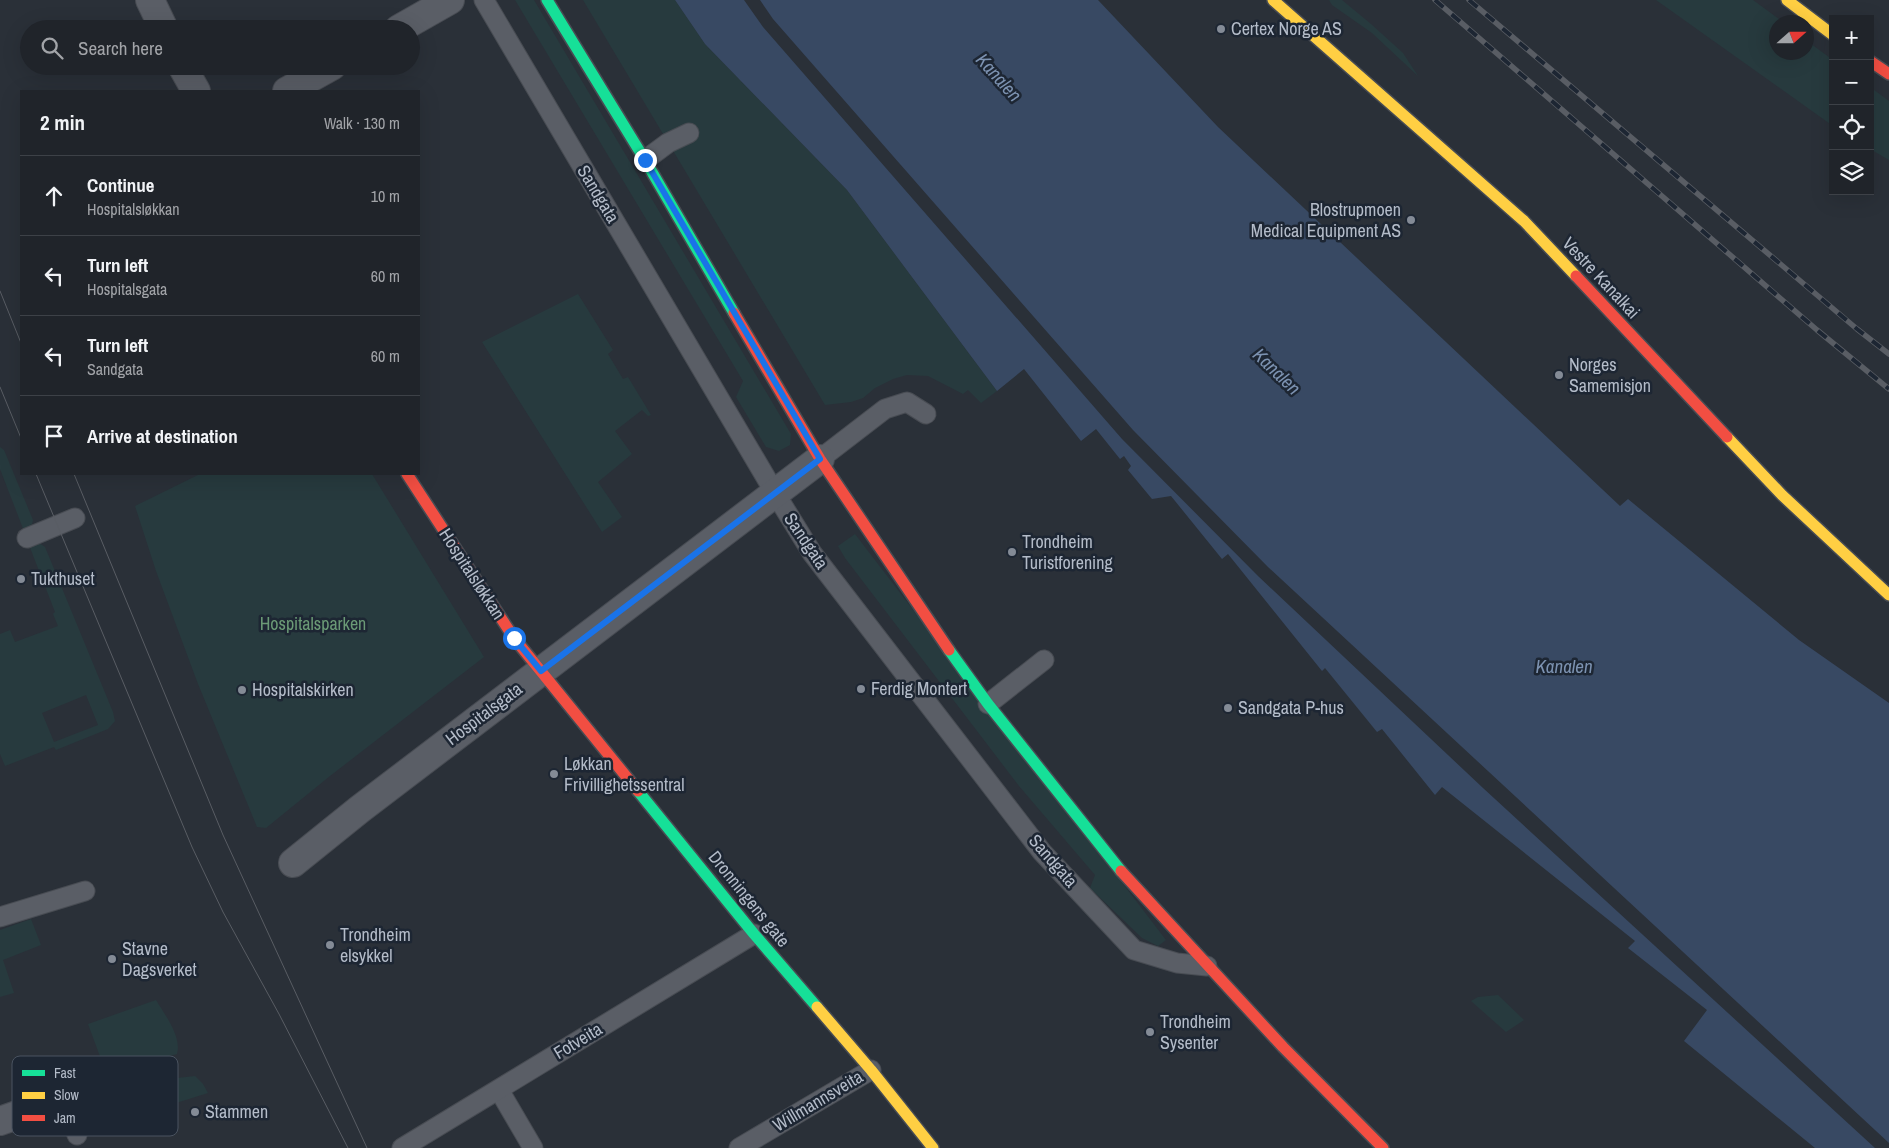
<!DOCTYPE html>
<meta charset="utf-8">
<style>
:root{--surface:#20242a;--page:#2d3036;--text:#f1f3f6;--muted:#a2a4a8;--line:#3d4147}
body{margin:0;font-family:"Archivo Narrow",sans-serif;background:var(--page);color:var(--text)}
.controls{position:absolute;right:15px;top:15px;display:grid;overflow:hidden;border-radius:0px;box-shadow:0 5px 20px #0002}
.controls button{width:45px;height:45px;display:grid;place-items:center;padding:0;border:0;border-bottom:1px solid var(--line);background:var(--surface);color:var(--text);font:25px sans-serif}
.compass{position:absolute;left:1769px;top:15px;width:45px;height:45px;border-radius:50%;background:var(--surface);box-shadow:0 5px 20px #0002;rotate:69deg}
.stop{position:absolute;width:15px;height:15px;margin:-11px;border:4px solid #1a73e8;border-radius:50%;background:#fff}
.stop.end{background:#1a73e8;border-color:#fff;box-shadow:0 1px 5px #0008}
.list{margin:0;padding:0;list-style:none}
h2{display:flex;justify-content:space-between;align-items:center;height:65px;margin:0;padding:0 20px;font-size:21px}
h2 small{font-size:16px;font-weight:400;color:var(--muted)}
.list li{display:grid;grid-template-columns:32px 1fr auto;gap:15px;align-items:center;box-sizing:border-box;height:80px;padding:0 20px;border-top:1px solid var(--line)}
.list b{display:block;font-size:19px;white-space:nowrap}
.list p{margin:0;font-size:16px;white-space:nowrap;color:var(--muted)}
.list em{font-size:16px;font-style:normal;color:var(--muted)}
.icon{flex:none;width:28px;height:28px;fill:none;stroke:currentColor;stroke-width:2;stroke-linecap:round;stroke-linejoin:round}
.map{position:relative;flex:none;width:1889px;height:1148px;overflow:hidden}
.search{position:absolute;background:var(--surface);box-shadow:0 5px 20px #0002;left:20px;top:20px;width:400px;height:55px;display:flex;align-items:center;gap:12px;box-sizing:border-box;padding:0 18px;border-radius:28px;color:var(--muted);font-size:19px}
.panel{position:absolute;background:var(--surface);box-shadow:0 5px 20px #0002;left:20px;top:90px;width:400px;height:385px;border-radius:0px}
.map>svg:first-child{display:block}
.green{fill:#273a3e;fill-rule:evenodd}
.water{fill:#384963}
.pier{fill:#2a3038}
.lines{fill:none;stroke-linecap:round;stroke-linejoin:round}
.lane-casing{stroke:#484c53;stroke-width:21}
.street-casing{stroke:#484c53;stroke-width:30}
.fast-casing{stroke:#484c53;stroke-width:14}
.slow-casing{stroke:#484c53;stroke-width:14}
.jam-casing{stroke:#484c53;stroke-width:14}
.lane{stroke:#5a5e66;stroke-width:19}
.street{stroke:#5a5e66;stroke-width:28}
.fast{stroke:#16e098;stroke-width:11}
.slow{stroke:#ffcf43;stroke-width:11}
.jam{stroke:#f24e42;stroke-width:11}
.tram{stroke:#595d64;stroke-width:1}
.rail-casing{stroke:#595d64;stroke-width:5.5}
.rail{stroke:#1d2633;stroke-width:4;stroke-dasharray:11;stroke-linecap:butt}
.route{stroke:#1a73e8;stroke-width:6}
.poi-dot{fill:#848b96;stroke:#1d2633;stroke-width:2}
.labels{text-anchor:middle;stroke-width:5;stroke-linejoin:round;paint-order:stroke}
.poi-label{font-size:18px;fill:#b4bcc9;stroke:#1d2633;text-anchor:start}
.street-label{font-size:18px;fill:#b4bcc9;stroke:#1d2633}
.park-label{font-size:18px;fill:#6b9a76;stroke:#1d2633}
.water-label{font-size:19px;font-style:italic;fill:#7c92b1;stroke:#1d2633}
.key{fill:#1d2633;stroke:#4a5360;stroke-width:1}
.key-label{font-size:14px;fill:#b4bcc9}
</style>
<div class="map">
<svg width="1889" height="1148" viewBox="0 0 1889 1148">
<rect width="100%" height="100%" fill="#2a3038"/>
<g class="green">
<path d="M515 0H534L791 434 790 445 779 451 766 447 736 397 743 381Z"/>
<path d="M583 0H675L705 44 847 190 997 391 981 403 968 390 963 394 928 376 907 375 893 379 875 388 863 398 851 402 825 405Z"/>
<path d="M1329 0H1342L1371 24 1403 53 1418 76 1372 33 1332 5Z"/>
<path d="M1656 0H1753L1783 22H1776V52H1806L1807 41 1833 60V126Z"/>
<path d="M1870 87 1889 101V160L1870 149Z"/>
<path d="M578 294 613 350 608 354 623 379 628 377 651 415 648 416 642 410 615 431 632 454 598 482 622 517 602 532 482 342Z"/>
<path d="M0 447 4 450 33 520 32 524 24 531 0 469Z"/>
<path d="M200 474H372L484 657 330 776 266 828 257 827 198 684 156 571 135 506Z"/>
<path d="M855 534 1166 940 1158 946 1142 938 1090 888 1095 875 1019 786 845 558 838 546Z"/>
<path d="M39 543 45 547 113 712 115 721 108 729 56 750 54 747 5 766 0 754V634L10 630 15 642 58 626 53 614 55 612 29 545ZM86 695 98 725 54 742 42 713Z"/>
<path d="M31 919 41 945 3 960 14 993 0 997V930Z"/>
<path d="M1498 995 1524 1020 1506 1032 1471 1001 1478 997Z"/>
<path d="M156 1000C165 1015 182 1037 177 1054L108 1073 105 1070 88 1024Z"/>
<path d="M195 1076 203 1084 208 1093 87 1131C85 1121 83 1115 90 1106L177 1078Z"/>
</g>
<path class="water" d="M675 0H1098L1218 127 1620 506 1628 499 1799 640 1889 703V1148H1815L1684 1041 1707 1010 1628 948 1635 941 1442 787 1435 795 1382 729 1377 732 1325 668 1322 671 1228 554 1222 559 1171 496 1152 499 1128 470 1131 466 1124 456 1120 459 1096 429 1081 441 1024 369 997 391 847 190 705 44Z"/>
<path class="pier" d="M744 0H760L773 19 1133 430 1268 567 1889 1143V1148H1875L1483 788 1258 576 1122 439 763 27Z"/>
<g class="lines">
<defs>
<g id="lane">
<path d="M484 0 775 493 812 553 1042 852 1134 950 1177 963 1207 966"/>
<path d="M645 160 668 143 689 133"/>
<path d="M820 459 885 409 907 402 926 414"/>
<path d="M27 538 75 518"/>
<path d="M988 704 1044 660"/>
<path d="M0 917 85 891"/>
<path d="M499 1090 533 1148"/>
<path d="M65 1098 77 1135"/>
<path d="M402 1148 754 934"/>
<path d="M739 1148 871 1070"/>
</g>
<g id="street">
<path d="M150 0 164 29"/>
<path d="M399 29 450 0"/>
<path d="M182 66 196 91"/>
<path d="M287 91 332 66"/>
<path d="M293 863 360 809 820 459"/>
<path d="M0 1121 65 1098 117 1082"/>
</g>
<g id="fast">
<path d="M547 0 645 160 734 313"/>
<path d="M949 650 988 704 1121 871"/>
<path d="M638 791 754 934 817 1007"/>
</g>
<g id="slow">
<path d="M1273 0 1524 221 1576 276"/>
<path d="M1787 0 1833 35"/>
<path d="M1727 437 1782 495 1889 595"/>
<path d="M817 1007 871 1070 933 1148"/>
</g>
<g id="jam">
<path d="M1870 61 1889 74"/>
<path d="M1576 276 1727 437"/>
<path d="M734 313 820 459 949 650"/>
<path d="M407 474 514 638 638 791"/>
<path d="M1121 871 1283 1047 1383 1148"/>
</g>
</defs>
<use href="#lane" class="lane-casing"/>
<use href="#street" class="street-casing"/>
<use href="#fast" class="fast-casing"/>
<use href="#slow" class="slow-casing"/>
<use href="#jam" class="jam-casing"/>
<use href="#lane" class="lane"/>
<use href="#street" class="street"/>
<use href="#fast" class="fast"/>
<use href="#slow" class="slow"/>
<use href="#jam" class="jam"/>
<g class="tram">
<path d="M0 291 21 343"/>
<path d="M0 387 21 438"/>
<path d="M36 474 192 847 223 912 279 1014 348 1148"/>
<path d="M74 474 223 835 367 1148"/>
</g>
<defs>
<g id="rail">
<path d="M1435 0 1817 330 1889 389"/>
<path d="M1469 0 1857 329 1889 354"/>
</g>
</defs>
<use href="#rail" class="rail-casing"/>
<use href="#rail" class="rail"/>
</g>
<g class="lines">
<path class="route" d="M514 638 541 671 820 459 645 160"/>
</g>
<g class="poi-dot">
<circle cx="1221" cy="29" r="5"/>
<circle cx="1411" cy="220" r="5"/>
<circle cx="1559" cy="375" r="5"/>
<circle cx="1012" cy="552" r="5"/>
<circle cx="21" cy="579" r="5"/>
<circle cx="861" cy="689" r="5"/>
<circle cx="242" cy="690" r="5"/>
<circle cx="1228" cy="708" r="5"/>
<circle cx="554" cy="774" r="5"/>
<circle cx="330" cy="945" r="5"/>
<circle cx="112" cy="959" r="5"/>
<circle cx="1150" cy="1032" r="5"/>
<circle cx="195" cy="1112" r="5"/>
</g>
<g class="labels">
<g class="poi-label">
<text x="1231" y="35">Certex Norge AS</text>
<text x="1401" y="216" text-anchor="end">Blostrupmoen<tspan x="1401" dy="21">Medical Equipment AS</tspan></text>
<text x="1569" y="371">Norges<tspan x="1569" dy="21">Samemisjon</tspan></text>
<text x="1022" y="548">Trondheim<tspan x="1022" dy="21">Turistforening</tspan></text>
<text x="31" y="585">Tukthuset</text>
<text x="871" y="695">Ferdig Montert</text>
<text x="252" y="696">Hospitalskirken</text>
<text x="1238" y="714">Sandgata P-hus</text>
<text x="564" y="770">Løkkan<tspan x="564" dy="21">Frivillighetssentral</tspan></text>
<text x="340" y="941">Trondheim<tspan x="340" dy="21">elsykkel</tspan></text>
<text x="122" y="955">Stavne<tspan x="122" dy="21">Dagsverket</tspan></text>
<text x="1160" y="1028">Trondheim<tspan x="1160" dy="21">Sysenter</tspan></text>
<text x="205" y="1118">Stammen</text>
</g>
<g class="street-label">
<text transform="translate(598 194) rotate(59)" y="6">Sandgata</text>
<text transform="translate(1601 278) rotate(47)" y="6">Vestre Kanalkai</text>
<text transform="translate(806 541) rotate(56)" y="6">Sandgata</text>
<text transform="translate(472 574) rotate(57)" y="6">Hospitalsløkkan</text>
<text transform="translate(484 714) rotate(-37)" y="6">Hospitalsgata</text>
<text transform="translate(1053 861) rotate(49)" y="6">Sandgata</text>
<text transform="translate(749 899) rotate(51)" y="6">Dronningens gate</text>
<text transform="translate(578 1041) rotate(-31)" y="6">Fotveita</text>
<text transform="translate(818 1101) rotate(-31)" y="6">Willmannsveita</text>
</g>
<g class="park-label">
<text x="313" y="630">Hospitalsparken</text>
</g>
<g class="water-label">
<text transform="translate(999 77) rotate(48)" y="7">Kanalen</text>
<text transform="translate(1277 371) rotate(44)" y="7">Kanalen</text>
<text x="1564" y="673">Kanalen</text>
</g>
</g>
<rect x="12" y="1056" width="166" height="80" rx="8" class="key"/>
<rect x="22" y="1070" width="23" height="6" fill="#16e098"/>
<rect x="22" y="1092" width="23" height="7" fill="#ffcf43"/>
<rect x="22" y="1115" width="23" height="6" fill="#f24e42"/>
<g class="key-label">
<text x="54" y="1078">Fast</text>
<text x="54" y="1100">Slow</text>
<text x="54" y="1123">Jam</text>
</g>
</svg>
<div class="controls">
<button>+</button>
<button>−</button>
<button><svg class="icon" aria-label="locate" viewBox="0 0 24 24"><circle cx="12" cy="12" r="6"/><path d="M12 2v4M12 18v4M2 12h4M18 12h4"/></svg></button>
<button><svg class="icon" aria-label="layers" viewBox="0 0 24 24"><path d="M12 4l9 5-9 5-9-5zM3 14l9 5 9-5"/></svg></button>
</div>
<svg class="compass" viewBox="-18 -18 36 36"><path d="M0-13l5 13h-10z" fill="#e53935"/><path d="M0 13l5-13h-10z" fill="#a2a4a8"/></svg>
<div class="stop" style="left:514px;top:638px"></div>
<div class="stop end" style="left:645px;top:160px"></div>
<div class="search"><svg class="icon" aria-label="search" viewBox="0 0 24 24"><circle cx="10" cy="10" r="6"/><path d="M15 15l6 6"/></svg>Search here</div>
<section class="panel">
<h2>2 min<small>Walk · 130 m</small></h2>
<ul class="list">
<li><svg class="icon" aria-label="ahead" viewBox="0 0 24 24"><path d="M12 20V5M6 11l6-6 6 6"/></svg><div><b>Continue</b><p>Hospitalsløkkan</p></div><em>10 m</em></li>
<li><svg class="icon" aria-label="left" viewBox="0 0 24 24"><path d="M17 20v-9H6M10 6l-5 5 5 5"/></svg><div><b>Turn left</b><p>Hospitalsgata</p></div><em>60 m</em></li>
<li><svg class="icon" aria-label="left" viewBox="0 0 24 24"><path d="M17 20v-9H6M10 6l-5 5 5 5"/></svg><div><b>Turn left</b><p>Sandgata</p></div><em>60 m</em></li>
<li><svg class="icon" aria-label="arrive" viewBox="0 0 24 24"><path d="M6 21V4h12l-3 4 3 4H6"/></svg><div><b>Arrive at destination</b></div></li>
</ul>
</section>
</div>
